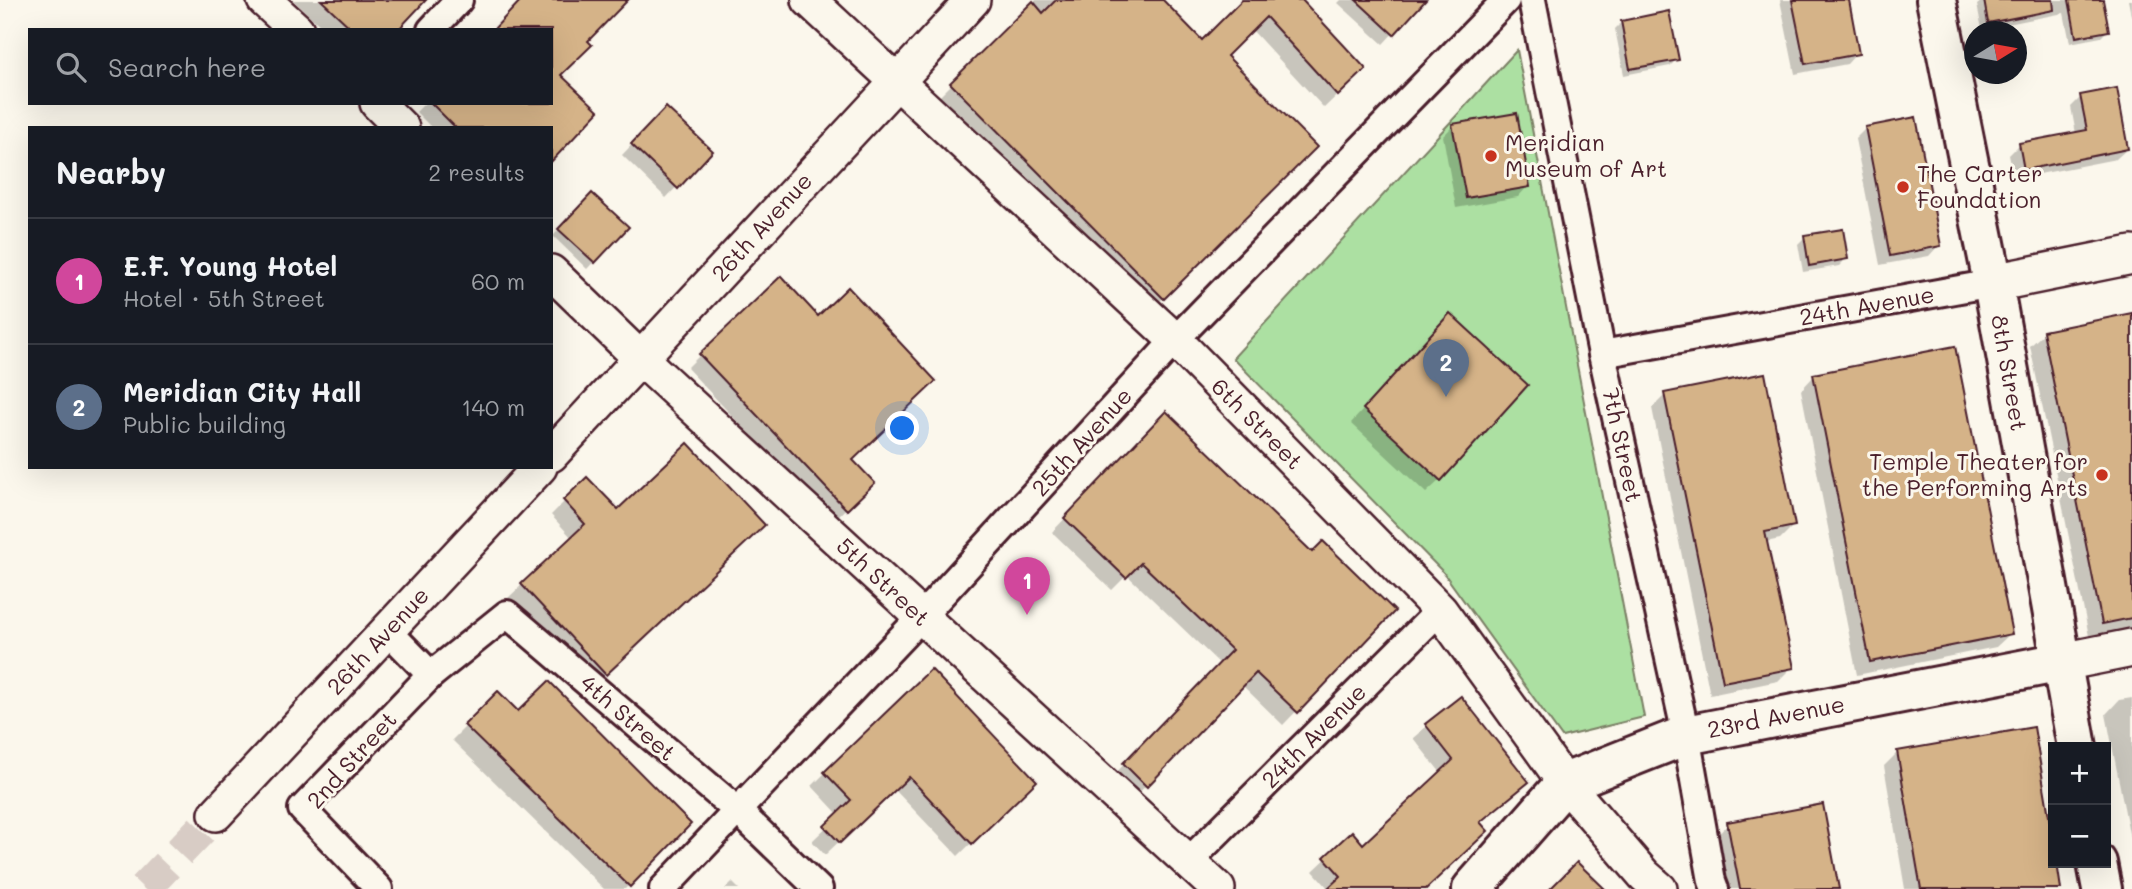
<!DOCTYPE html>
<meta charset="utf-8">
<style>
:root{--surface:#171b24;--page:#242831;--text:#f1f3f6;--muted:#9ea1a6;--line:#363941;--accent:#7c3aed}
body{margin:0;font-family:Mali,sans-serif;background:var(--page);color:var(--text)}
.controls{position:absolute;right:21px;bottom:21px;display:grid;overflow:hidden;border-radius:0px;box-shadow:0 7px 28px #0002}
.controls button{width:63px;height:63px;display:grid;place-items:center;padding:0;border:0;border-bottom:2px solid var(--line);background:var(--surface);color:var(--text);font:35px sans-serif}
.compass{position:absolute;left:1964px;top:21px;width:63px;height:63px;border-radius:50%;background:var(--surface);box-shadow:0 7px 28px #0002;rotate:79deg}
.you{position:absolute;left:903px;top:429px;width:24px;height:24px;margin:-18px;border:5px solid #fff;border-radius:50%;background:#1a73e8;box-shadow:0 0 0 10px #1a73e833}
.badge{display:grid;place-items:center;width:46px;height:46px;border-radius:50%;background:var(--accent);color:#fff;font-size:23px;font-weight:700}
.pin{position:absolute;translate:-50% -58px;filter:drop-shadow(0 2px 4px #0008)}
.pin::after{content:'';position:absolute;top:37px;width:24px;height:21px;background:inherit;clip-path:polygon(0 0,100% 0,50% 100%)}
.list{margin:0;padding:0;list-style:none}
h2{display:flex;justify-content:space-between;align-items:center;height:91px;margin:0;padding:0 28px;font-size:30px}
h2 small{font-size:23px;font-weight:400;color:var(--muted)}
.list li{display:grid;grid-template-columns:46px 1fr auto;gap:21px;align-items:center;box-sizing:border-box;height:126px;padding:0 28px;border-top:2px solid var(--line)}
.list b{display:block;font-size:26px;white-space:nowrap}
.list p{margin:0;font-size:23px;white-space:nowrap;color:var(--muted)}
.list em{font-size:23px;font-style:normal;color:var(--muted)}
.icon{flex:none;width:38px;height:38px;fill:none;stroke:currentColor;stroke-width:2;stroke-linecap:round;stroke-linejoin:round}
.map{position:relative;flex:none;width:2132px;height:889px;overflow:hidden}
.search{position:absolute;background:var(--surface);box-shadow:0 7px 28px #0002;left:28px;top:28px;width:525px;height:77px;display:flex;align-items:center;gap:18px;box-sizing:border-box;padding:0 24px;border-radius:0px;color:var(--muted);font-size:26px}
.panel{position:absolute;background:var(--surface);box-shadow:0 7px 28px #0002;left:28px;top:126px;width:525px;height:343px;border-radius:0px}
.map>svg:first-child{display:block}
.green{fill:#ace0a2;stroke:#7b8066;stroke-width:2}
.shadow{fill:#0003}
.building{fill:#d5b388;stroke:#4a1f2b;stroke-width:2}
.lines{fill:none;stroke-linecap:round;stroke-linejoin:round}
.tertiary-tunnel{stroke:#d8ccc5;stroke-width:33;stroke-dasharray:33 17;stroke-linecap:butt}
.minor-casing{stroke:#4a1f2b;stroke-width:32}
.tertiary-casing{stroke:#4a1f2b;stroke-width:38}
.secondary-casing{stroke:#4a1f2b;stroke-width:42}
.primary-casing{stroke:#4a1f2b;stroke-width:44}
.minor{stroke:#fbf7ec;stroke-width:26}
.tertiary{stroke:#fbf7ec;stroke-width:33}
.secondary{stroke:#fbf7ec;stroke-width:37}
.primary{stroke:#fbf7ec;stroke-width:38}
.poi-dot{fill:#c8321e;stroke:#fbf7ec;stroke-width:2.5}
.labels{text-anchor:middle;stroke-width:6;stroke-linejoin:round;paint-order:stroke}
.poi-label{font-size:23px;fill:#4a1f2b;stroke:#fbf7ec;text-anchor:start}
.street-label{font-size:23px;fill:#4a1f2b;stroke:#fbf7ec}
</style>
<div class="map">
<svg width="2132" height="889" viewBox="0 0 2132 889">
<rect width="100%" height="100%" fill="#fbf7ec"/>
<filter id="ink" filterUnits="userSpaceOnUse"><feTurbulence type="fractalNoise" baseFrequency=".0143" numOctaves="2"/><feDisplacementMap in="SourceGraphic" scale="14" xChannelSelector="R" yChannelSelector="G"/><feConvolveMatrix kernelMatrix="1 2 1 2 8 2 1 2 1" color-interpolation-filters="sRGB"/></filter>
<g filter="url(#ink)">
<path class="green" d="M1517 50 1644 717 1562 737 1443 572 1233 358Z"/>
<g class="shadow">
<path d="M293 0H424L396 30H325Z"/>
<path d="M523 0H627L586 41 559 76 551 128H432L416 112 425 103H551V30Z"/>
<path d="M1036 0H1161L1202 42 1245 0H1300L1351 82 1324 108 1251 29 1224 56 1315 147 1150 311 938 98Z"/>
<path d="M1341 0H1424L1383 44 1338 3Z"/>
<path d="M1780 0H1847L1857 53 1847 64 1795 74Z"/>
<path d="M1983 0H2102L2108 30 2101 37 2070 43 2064 13 1982 29 1977 5Z"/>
<path d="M2128 0H2132V20Z"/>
<path d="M1622 22 1677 59 1670 66 1624 75 1615 29Z"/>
<path d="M2081 97 2127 149 2116 159 2014 179 2009 155 2020 144 2076 134 2071 107Z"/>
<path d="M666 109 711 151 666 198 622 155Z"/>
<path d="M1453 126 1528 186 1518 197 1456 208 1443 136Z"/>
<path d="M1865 129 1939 245 1929 256 1880 265 1855 139Z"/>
<path d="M592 195 626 227 587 269 553 236Z"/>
<path d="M1805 237 1846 259 1839 266 1803 272 1798 244Z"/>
<path d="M2132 315V628L2089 636 2030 346 2044 333Z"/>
<path d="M1437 329 1440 480 1426 493 1351 423Z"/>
<path d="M700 355 851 460 872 483 832 522 687 368Z"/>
<path d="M1814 376 2010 634 1996 647 1857 675 1801 390Z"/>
<path d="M1665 395 1793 526 1780 539 1766 542 1792 667 1778 681 1710 695 1652 408Z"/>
<path d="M1153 427 1312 554 1393 611 1283 725 1242 685 1133 799 1111 778 1220 664 1127 575 1112 590 1052 532Z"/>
<path d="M587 479 618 512 750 539 592 687 508 598 572 538 551 515Z"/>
<path d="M498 694 518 714 689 824 625 889H604L452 740Z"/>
<path d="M1460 698 1527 782 1479 823 1424 889H1329L1313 871 1352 834 1363 846 1441 773 1413 738Z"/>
<path d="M2132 698V849L2106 714 2119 700Z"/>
<path d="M2033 729 2053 851V863H2055L2060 889H1905L1884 766 1897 753Z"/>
<path d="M825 773 1035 781 958 856 894 789 825 855 812 841 839 815 812 786Z"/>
<path d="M1728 824 1837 889H1725L1715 838Z"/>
<path d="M732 882 739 889H725Z"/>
</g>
<g class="building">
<path d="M321 0H426L398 30H353Z"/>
<path d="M521 0H628L588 41 592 45 561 75 599 111 551 162V128H456L431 103H551V30H493Z"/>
<path d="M1056 0H1163L1202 40 1242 0H1302L1366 69 1338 96 1266 17 1227 56 1317 147 1164 299 950 83 1033 1 1043 13Z"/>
<path d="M1356 0H1426L1394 35Z"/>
<path d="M1792 0H1849L1859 54 1805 64Z"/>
<path d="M1984 0H2053L2054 10 1988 23Z"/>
<path d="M2069 0H2103L2109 31 2076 37Z"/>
<path d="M1669 11 1679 60 1630 69 1621 21Z"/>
<path d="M2117 88 2128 149 2024 170 2019 143 2087 130 2080 95Z"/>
<path d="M666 107 713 151 678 189 631 144Z"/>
<path d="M1517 113 1530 187 1466 198 1452 124Z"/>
<path d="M1916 117 1941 246 1890 256 1865 127Z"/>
<path d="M592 193 629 227 595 263 558 229Z"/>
<path d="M1843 229 1848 259 1809 266 1804 235Z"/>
<path d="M781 276 818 316 848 287 936 381 853 460 875 483 847 510 699 354Z"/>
<path d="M1450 313 1528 385 1441 481 1363 409Z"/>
<path d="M2132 313V618L2102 624 2043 331Z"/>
<path d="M1955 346 2012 634 1870 662 1813 374Z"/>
<path d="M1765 373 1795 526 1765 532 1794 668 1723 682 1664 393Z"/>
<path d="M1166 411 1312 552 1323 541 1395 611 1298 713 1256 673 1147 787 1123 763 1232 650 1141 563 1126 578 1064 518Z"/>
<path d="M688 443 765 525 606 675 521 584 585 524 563 500 587 477 618 509Z"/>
<path d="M931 669 1037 781 972 844 909 777 840 843 824 826 851 800 824 772Z"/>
<path d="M549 681 691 824 630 887 464 725 498 691 518 711Z"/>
<path d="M1461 696 1529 782 1480 822 1488 831 1426 889H1327L1341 876 1324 857 1352 831 1363 844 1453 760 1425 724Z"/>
<path d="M2034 727 2053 840V863H2057L2061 889H1921L1897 751Z"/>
<path d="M1823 804 1839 889H1740L1727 822Z"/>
<path d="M1577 862 1605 889H1550Z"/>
</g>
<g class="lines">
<path class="tertiary-tunnel" d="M144 889 216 814"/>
<defs>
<g id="minor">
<path d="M1532 0 1602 354 1686 735 1712 881 1715 889"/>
<path d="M431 30 459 0"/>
<path d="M1602 354 1993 283"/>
<path d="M388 631 431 675"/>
<path d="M1188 862 1440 610"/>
<path d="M379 889 302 809 431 675 507 614 738 811 819 889"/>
<path d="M663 889 921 617 1175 340 1506 0"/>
</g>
<g id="tertiary">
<path d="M264 0 297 30"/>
<path d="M809 0 1175 340 1440 610 1565 783 1644 875 1660 889"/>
<path d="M377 103 402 128"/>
<path d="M551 272 641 359 1218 889"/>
<path d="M551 455 973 0"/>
<path d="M216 814 540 467"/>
</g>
<g id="secondary">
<path d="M1993 283 2132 255"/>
<path d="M2062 662 2132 648"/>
</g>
<g id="primary">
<path d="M1936 0 1993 283 2077 747"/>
<path d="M2097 863 2102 889"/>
<path d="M1472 889 1565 783 1686 735 2062 662"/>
</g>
</defs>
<use href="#minor" class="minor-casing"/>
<use href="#tertiary" class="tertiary-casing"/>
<use href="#secondary" class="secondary-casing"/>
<use href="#primary" class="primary-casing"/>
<use href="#minor" class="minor"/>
<use href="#tertiary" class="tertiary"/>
<use href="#secondary" class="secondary"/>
<use href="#primary" class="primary"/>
</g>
</g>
<g class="poi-dot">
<circle cx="1491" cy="156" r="7"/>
<circle cx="1903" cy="187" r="7"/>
<circle cx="2102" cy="475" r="7"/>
</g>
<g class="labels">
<g class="poi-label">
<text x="1505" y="151">Meridian<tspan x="1505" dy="26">Museum of Art</tspan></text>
<text x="1917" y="182">The Carter<tspan x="1917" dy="26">Foundation</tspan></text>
<text x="2088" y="470" text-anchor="end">Temple Theater for<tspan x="2088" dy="26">the Performing Arts</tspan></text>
</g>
<g class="street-label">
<text transform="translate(762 227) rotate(-48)" y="8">26th Avenue</text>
<text transform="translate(1867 306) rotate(-10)" y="8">24th Avenue</text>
<text transform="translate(2009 373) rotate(80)" y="8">8th Street</text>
<text transform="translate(1257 424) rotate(45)" y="8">6th Street</text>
<text transform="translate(1082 442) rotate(-48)" y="8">25th Avenue</text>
<text transform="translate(1622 445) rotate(78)" y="8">7th Street</text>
<text transform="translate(883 582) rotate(43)" y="8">5th Street</text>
<text transform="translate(378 641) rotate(-47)" y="8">26th Avenue</text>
<text transform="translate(1776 717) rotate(-11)" y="8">23rd Avenue</text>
<text transform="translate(628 718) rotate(41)" y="8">4th Street</text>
<text transform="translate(1314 736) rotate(-45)" y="8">24th Avenue</text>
<text transform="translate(352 760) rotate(-48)" y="8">2nd Street</text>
</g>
</g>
</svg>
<div class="controls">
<button>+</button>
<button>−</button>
</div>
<svg class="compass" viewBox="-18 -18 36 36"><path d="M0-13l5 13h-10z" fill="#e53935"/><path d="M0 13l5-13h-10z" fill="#9ea1a6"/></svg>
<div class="you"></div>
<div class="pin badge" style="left:1027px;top:615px;background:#d1479c">1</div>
<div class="pin badge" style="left:1446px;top:397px;background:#5c6f8a">2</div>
<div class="search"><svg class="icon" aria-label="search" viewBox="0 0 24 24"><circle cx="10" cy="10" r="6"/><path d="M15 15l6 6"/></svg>Search here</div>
<section class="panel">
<h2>Nearby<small>2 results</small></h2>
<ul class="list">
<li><span class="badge" style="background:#d1479c">1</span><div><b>E.F. Young Hotel</b><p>Hotel · 5th Street</p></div><em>60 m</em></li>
<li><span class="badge" style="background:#5c6f8a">2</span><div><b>Meridian City Hall</b><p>Public building</p></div><em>140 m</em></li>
</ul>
</section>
</div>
